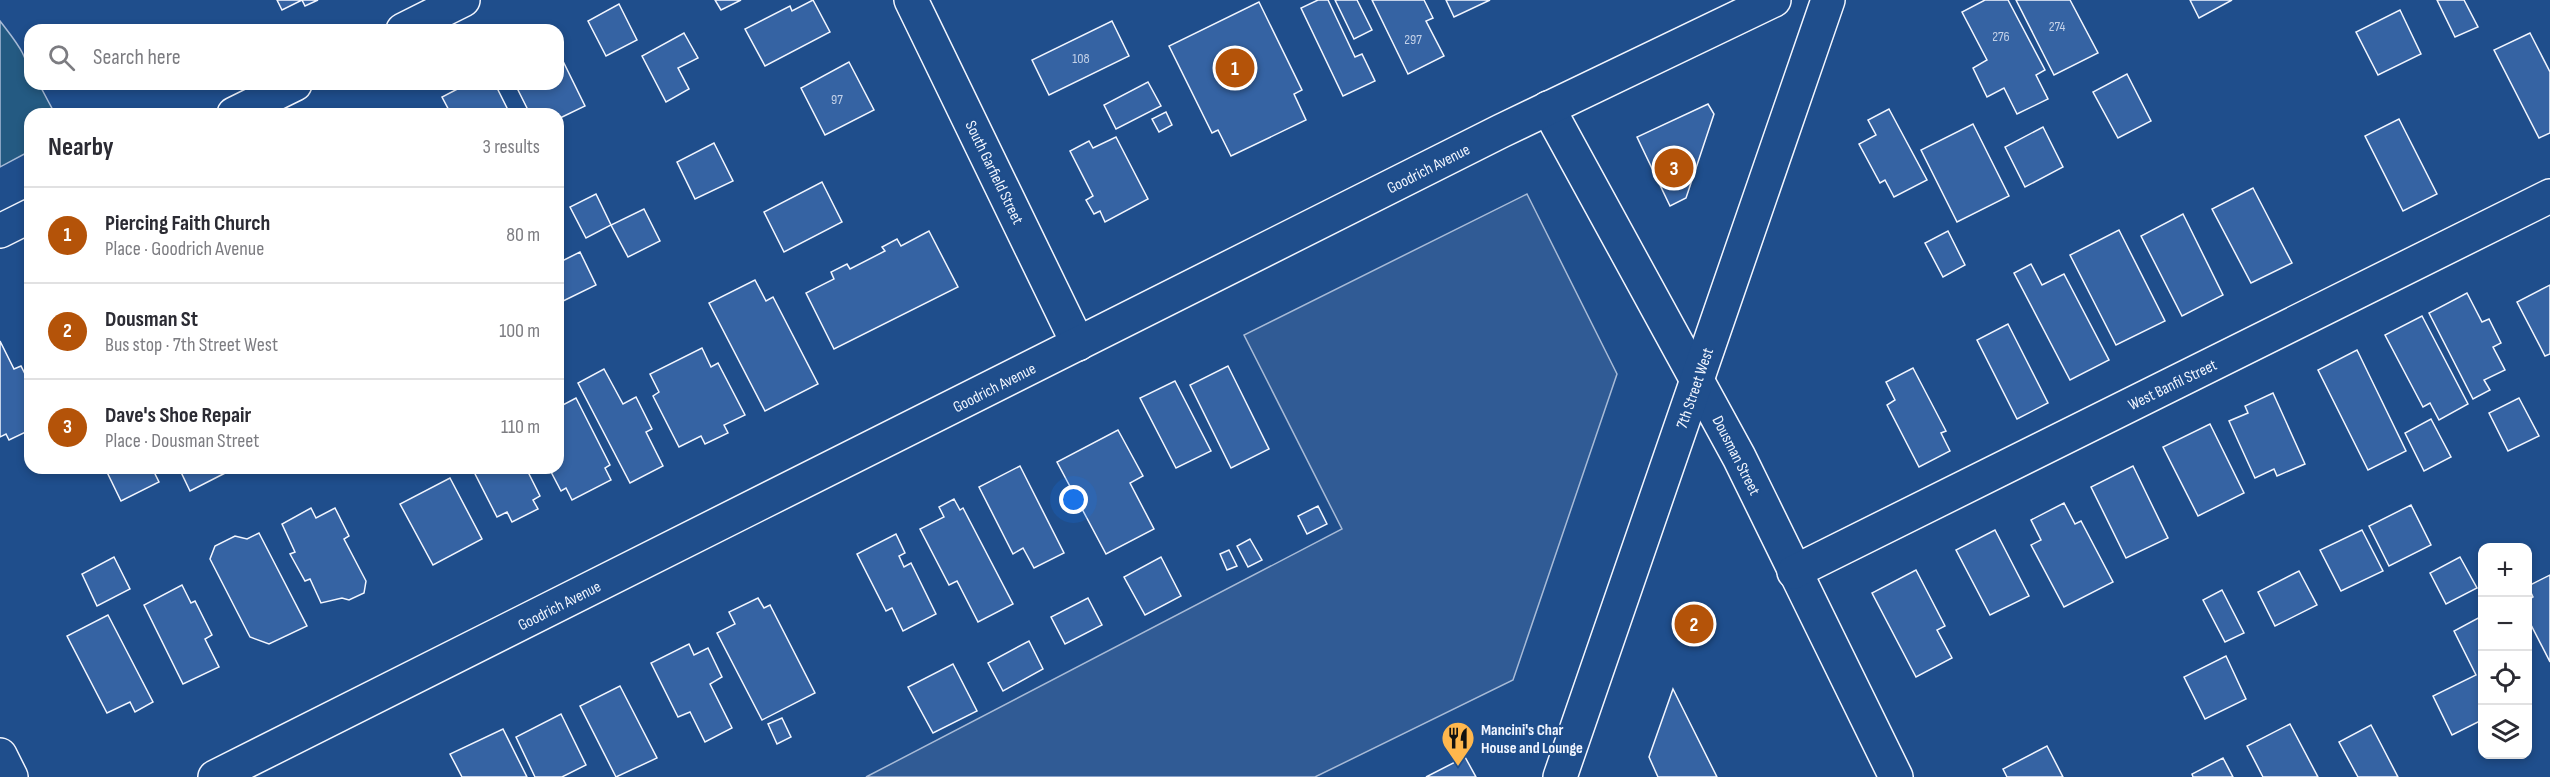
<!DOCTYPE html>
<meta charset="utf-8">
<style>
:root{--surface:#fff;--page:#f2f2f3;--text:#2b2b33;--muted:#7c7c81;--line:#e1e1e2;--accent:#b45309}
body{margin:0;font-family:"Sofia Sans Condensed",sans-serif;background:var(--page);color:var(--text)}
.controls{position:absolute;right:18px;bottom:18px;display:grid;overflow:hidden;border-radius:12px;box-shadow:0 3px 9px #0003}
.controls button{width:54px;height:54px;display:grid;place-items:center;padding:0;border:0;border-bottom:2px solid var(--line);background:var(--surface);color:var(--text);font:30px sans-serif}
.you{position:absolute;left:1074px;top:500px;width:21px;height:21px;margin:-15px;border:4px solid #fff;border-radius:50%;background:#1a73e8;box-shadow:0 0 0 9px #1a73e833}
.badge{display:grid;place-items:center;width:39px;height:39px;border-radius:50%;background:var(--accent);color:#fff;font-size:20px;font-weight:700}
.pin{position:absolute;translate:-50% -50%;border:3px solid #fff;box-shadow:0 2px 6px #0006}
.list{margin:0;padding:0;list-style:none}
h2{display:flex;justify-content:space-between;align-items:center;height:78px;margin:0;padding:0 24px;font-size:26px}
h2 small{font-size:20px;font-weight:400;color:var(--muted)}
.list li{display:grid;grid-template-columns:39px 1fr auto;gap:18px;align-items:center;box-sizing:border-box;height:96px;padding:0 24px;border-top:2px solid var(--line)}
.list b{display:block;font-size:22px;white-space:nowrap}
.list p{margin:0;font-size:20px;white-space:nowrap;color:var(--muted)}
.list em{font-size:20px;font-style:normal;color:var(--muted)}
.icon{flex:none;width:33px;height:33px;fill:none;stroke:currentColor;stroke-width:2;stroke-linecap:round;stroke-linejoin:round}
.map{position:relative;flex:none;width:2550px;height:777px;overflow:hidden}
.search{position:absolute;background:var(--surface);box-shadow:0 3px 9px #0003;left:24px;top:24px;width:540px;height:66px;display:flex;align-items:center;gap:15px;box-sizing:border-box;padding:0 21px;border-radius:18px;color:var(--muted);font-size:22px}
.panel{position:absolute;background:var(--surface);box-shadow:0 3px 9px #0003;left:24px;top:108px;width:540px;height:366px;border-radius:18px}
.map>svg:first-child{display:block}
.green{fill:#245a82;stroke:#a8bbd7;stroke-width:1.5}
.parking{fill:#305b95;stroke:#a8bbd7;stroke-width:1.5}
.building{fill:#3563a3;stroke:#f2f6ff;stroke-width:1.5}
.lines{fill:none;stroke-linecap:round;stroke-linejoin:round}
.minor-casing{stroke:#f2f6ff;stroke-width:36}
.secondary-casing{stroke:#f2f6ff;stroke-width:36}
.minor{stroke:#1f4e8c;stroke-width:33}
.secondary{stroke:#1f4e8c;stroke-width:33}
.labels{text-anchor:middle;stroke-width:4.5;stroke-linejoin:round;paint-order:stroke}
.number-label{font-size:14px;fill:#c3d1e8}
.street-label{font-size:16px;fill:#f2f6ff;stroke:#1f4e8c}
.poi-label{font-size:16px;font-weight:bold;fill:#f2f6ff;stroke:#1f4e8c;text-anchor:start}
</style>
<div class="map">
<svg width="2550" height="777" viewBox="0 0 2550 777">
<rect width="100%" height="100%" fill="#1f4e8c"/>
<path class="green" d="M0 21C16 42 30 57 30 84H39L55 114H30V151L0 167Z"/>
<path class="parking" d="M1527 194 1617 374 1513 680 1315 777H866L1342 529 1244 335Z"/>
<g class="building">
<path d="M277 0H318L305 6 302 0 282 10Z"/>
<path d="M715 0H741L721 10Z"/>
<path d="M813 0 830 32 765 66 745 29 790 6 792 11Z"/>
<path d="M1318 0H1328L1355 57 1362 54 1375 81 1343 96 1301 8Z"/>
<path d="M1335 0H1357L1372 30 1354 39Z"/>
<path d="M1372 0H1424L1433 18 1426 21 1444 56 1408 74Z"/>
<path d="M1446 0H1490L1454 17Z"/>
<path d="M1985 0H2008L2045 70 2036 75 2048 99 2017 114 2004 88 1987 97 1973 68 1987 60 1962 12Z"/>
<path d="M2016 0H2070L2098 53 2054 75Z"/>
<path d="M2190 0H2232L2199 18Z"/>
<path d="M2437 0H2464L2478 27 2455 37Z"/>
<path d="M1259 2 1302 90 1294 94 1306 120 1231 156 1218 130 1212 133 1169 46Z"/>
<path d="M619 4 637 40 606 56 588 21Z"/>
<path d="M2400 10 2421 54 2378 75 2356 32Z"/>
<path d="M1112 21 1129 56 1049 95 1032 60Z"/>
<path d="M684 33 698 58 678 68 689 89 666 102 642 56Z"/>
<path d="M2530 33 2550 72V133L2539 138 2494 50Z"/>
<path d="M558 51 585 106 558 119V114H530L515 84H558Z"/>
<path d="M849 62 874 110 825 135 801 88Z"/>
<path d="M2127 74 2151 121 2118 138 2093 92Z"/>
<path d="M1148 82 1161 106 1116 129 1104 105Z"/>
<path d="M467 84H495L510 114H451L442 97Z"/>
<path d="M1708 104 1714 114 1686 198 1670 206 1637 137Z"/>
<path d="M1889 109 1927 180 1894 197 1885 180 1880 183 1859 144 1876 135 1868 120Z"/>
<path d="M1166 112 1172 125 1159 132 1152 119Z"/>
<path d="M2399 119 2437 194 2403 211 2365 136Z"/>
<path d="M1973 124 2009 196 1957 222 1921 150Z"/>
<path d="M2043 127 2063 167 2025 187 2005 147Z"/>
<path d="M1116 137 1148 199 1105 222 1100 211 1094 214 1086 200 1093 196 1070 151 1089 141 1093 148Z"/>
<path d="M714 143 733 181 695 199 677 162Z"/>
<path d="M822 182 842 222 784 252 764 212Z"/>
<path d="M2253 188 2292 263 2251 283 2212 209Z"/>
<path d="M596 194 611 225 586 238 570 207Z"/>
<path d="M644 209 660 241 628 257 611 225Z"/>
<path d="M2183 214 2223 295 2182 316 2141 236Z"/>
<path d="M2119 230 2165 321 2116 345 2070 255Z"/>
<path d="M929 231 958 287 834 349 806 293 834 279 831 272 847 264 850 269 885 251 882 247 897 239 901 246Z"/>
<path d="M1948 231 1965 265 1943 277 1925 243Z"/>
<path d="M580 252 596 285 559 303 558 263Z"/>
<path d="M2031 264 2042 285 2064 274 2109 360 2070 380 2014 273Z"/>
<path d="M755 280 766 301 773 297 818 384 765 411 709 303Z"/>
<path d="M2550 285V354L2545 356 2517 302Z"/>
<path d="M2467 293 2482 322 2489 319 2501 343 2493 347 2505 370 2484 380 2490 390 2473 399 2429 313Z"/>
<path d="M2422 316 2468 404 2439 420 2430 403 2423 407 2385 335Z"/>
<path d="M2008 324 2048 403 2017 419 1977 340Z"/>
<path d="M0 341 14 369 21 366 30 384V421L25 424 28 431 9 440 6 434 0 437Z"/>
<path d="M702 348 711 367 718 363 745 415 724 425 728 433 705 444 701 436 679 447 653 396 659 392 650 374Z"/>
<path d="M2357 350 2406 451 2368 470 2318 370Z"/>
<path d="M1228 366 1269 449 1231 468 1190 385Z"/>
<path d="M1913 368 1946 431 1941 433 1950 451 1919 467 1887 405 1895 400 1886 382Z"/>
<path d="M604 369 623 404 636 397 652 429 646 432 663 466 630 483 578 383Z"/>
<path d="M1175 381 1211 451 1176 468 1140 398Z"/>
<path d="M2273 393 2305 464 2277 476 2274 469 2255 478 2229 421 2248 413 2245 406Z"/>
<path d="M576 398 610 465 605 468 611 480 572 500 566 488 561 491 549 468H558V400L561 406Z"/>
<path d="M2519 398 2539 436 2508 451 2489 413Z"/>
<path d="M2431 419 2451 457 2424 471 2405 433Z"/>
<path d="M2210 424 2244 493 2198 516 2163 447Z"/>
<path d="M1118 430 1143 476 1130 483 1154 529 1106 554 1057 462Z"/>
<path d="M1020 466 1064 553 1034 568 1023 548 1013 554 979 487Z"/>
<path d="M2133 466 2168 538 2126 558 2091 487Z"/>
<path d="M105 468H152L159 482 121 501Z"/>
<path d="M179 468H235L190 491Z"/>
<path d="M472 468H526L540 496 533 500 538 509 512 522 507 512 497 517Z"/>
<path d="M450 478 482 539 433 565 400 504Z"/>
<path d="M954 499 960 510 963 508 1013 604 978 622 957 581 949 585 920 529 944 517 939 507Z"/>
<path d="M2064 503 2075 524 2081 521 2113 582 2064 607 2031 545 2041 540 2031 520Z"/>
<path d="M2411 505 2431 545 2389 566 2369 526Z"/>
<path d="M1318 506 1327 524 1307 534 1298 516Z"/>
<path d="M311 508 316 518 335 508 349 536 344 539 366 581 364 593 349 600 342 598 321 603 310 579 305 581 290 554 295 552 282 524Z"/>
<path d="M1995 530 2029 596 1990 615 1956 550Z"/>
<path d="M2362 530 2383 571 2341 591 2320 550Z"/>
<path d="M259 533 307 626 269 644 250 637 210 559 215 546 235 536 247 539Z"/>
<path d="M896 534 905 553 899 556 904 567 911 563 936 614 903 631 892 608 886 611 857 554Z"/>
<path d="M1250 539 1262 560 1248 567 1237 546Z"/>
<path d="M1229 550 1237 566 1227 570 1220 554Z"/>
<path d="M114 557 130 589 97 606 82 574Z"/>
<path d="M1161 557 1181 596 1145 615 1124 577Z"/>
<path d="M2460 557 2477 588 2446 604 2430 573Z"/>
<path d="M1916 570 1945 626 1937 630 1952 658 1916 677 1872 593Z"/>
<path d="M2299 571 2317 605 2275 626 2258 592Z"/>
<path d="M2550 575V662L2528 619V600L2533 597 2528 586Z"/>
<path d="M182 585 191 603 195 601 212 635 205 639 219 667 183 684 144 605Z"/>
<path d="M2222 590 2244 633 2225 642 2203 600Z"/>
<path d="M758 598 764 608 770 605 815 693 762 720 717 633 735 624 729 612Z"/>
<path d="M1088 598 1102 625 1065 644 1051 617Z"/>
<path d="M108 615 153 702 135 712 130 702 107 713 67 636Z"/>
<path d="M2482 616V720L2452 735 2433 696 2476 675 2454 631Z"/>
<path d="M1029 641 1043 669 1003 691 988 663Z"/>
<path d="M689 644 694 655 708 648 722 677 710 684 732 728 705 742 690 712 678 717 651 663Z"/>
<path d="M2226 656 2246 699 2205 719 2184 677Z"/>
<path d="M953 664 977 711 933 733 908 687Z"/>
<path d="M620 686 657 758 616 777 580 706Z"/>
<path d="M1673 689 1717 777H1658L1649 757Z"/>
<path d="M561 714 586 765 562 777H535L516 737Z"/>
<path d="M782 718 791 737 777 744 768 724Z"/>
<path d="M2290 724 2318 777H2263L2247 746Z"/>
<path d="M2371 725 2398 777H2358L2339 742Z"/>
<path d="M503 729 527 777H462L450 754Z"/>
<path d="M2047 746 2063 777H2007L2003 769Z"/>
<path d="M1465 757 1476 777H1426Z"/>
<path d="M2223 758 2233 777H2193L2192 774Z"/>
</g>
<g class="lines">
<defs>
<g id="minor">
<path d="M911 0 1078 344"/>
<path d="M403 30 463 0"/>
<path d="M1548 108 1739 457 1896 777"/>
<path d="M234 114 295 84"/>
<path d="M0 231 30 216"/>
<path d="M1794 572 2550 196"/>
<path d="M0 755 11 777"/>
<path d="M215 777 1501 131 1774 0"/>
</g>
<path id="secondary" d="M1560 777 1828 0"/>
</defs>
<use href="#minor" class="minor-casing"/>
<use href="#secondary" class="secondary-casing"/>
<use href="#minor" class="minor"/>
<use href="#secondary" class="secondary"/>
</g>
<defs>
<symbol id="restaurant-pin" viewBox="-11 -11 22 30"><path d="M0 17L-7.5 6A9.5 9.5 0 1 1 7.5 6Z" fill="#ffb74d" stroke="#1f4e8c"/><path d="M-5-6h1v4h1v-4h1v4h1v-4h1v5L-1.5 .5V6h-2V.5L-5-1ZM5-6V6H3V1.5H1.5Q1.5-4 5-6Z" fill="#111"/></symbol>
</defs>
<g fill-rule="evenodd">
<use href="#restaurant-pin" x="1439" y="719" width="38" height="52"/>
</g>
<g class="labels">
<g class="number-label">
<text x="2057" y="31">274</text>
<text x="2001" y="41">276</text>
<text x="1413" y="44">297</text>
<text x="1081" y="63">108</text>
<text x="837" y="104">97</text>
</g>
<g class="street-label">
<text transform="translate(1428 168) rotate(-27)" y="6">Goodrich Avenue</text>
<text transform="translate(995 172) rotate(64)" y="6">South Garfield Street</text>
<text transform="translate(2172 384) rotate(-26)" y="6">West Banfil Street</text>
<text transform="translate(994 387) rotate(-27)" y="6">Goodrich Avenue</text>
<text transform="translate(1694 388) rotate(-71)" y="6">7th Street West</text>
<text transform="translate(1737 455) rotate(63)" y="6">Dousman Street</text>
<text transform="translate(559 605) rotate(-27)" y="6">Goodrich Avenue</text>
</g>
<g class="poi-label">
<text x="1481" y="735">Mancini's Char<tspan x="1481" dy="18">House and Lounge</tspan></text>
</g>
</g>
</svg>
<div class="controls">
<button>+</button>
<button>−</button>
<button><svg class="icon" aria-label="locate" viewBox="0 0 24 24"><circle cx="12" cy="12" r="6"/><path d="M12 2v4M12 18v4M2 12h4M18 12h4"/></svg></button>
<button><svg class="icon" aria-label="layers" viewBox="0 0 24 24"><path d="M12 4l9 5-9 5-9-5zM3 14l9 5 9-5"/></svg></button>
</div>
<div class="you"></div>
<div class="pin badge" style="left:1235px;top:68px">1</div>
<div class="pin badge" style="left:1694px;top:624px">2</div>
<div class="pin badge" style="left:1674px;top:168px">3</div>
<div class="search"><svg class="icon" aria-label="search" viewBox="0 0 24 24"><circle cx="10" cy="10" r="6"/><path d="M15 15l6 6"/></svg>Search here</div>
<section class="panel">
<h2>Nearby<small>3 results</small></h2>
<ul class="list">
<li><span class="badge">1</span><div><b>Piercing Faith Church</b><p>Place · Goodrich Avenue</p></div><em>80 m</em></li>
<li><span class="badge">2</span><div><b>Dousman St</b><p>Bus stop · 7th Street West</p></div><em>100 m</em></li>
<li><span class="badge">3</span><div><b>Dave's Shoe Repair</b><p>Place · Dousman Street</p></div><em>110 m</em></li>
</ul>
</section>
</div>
